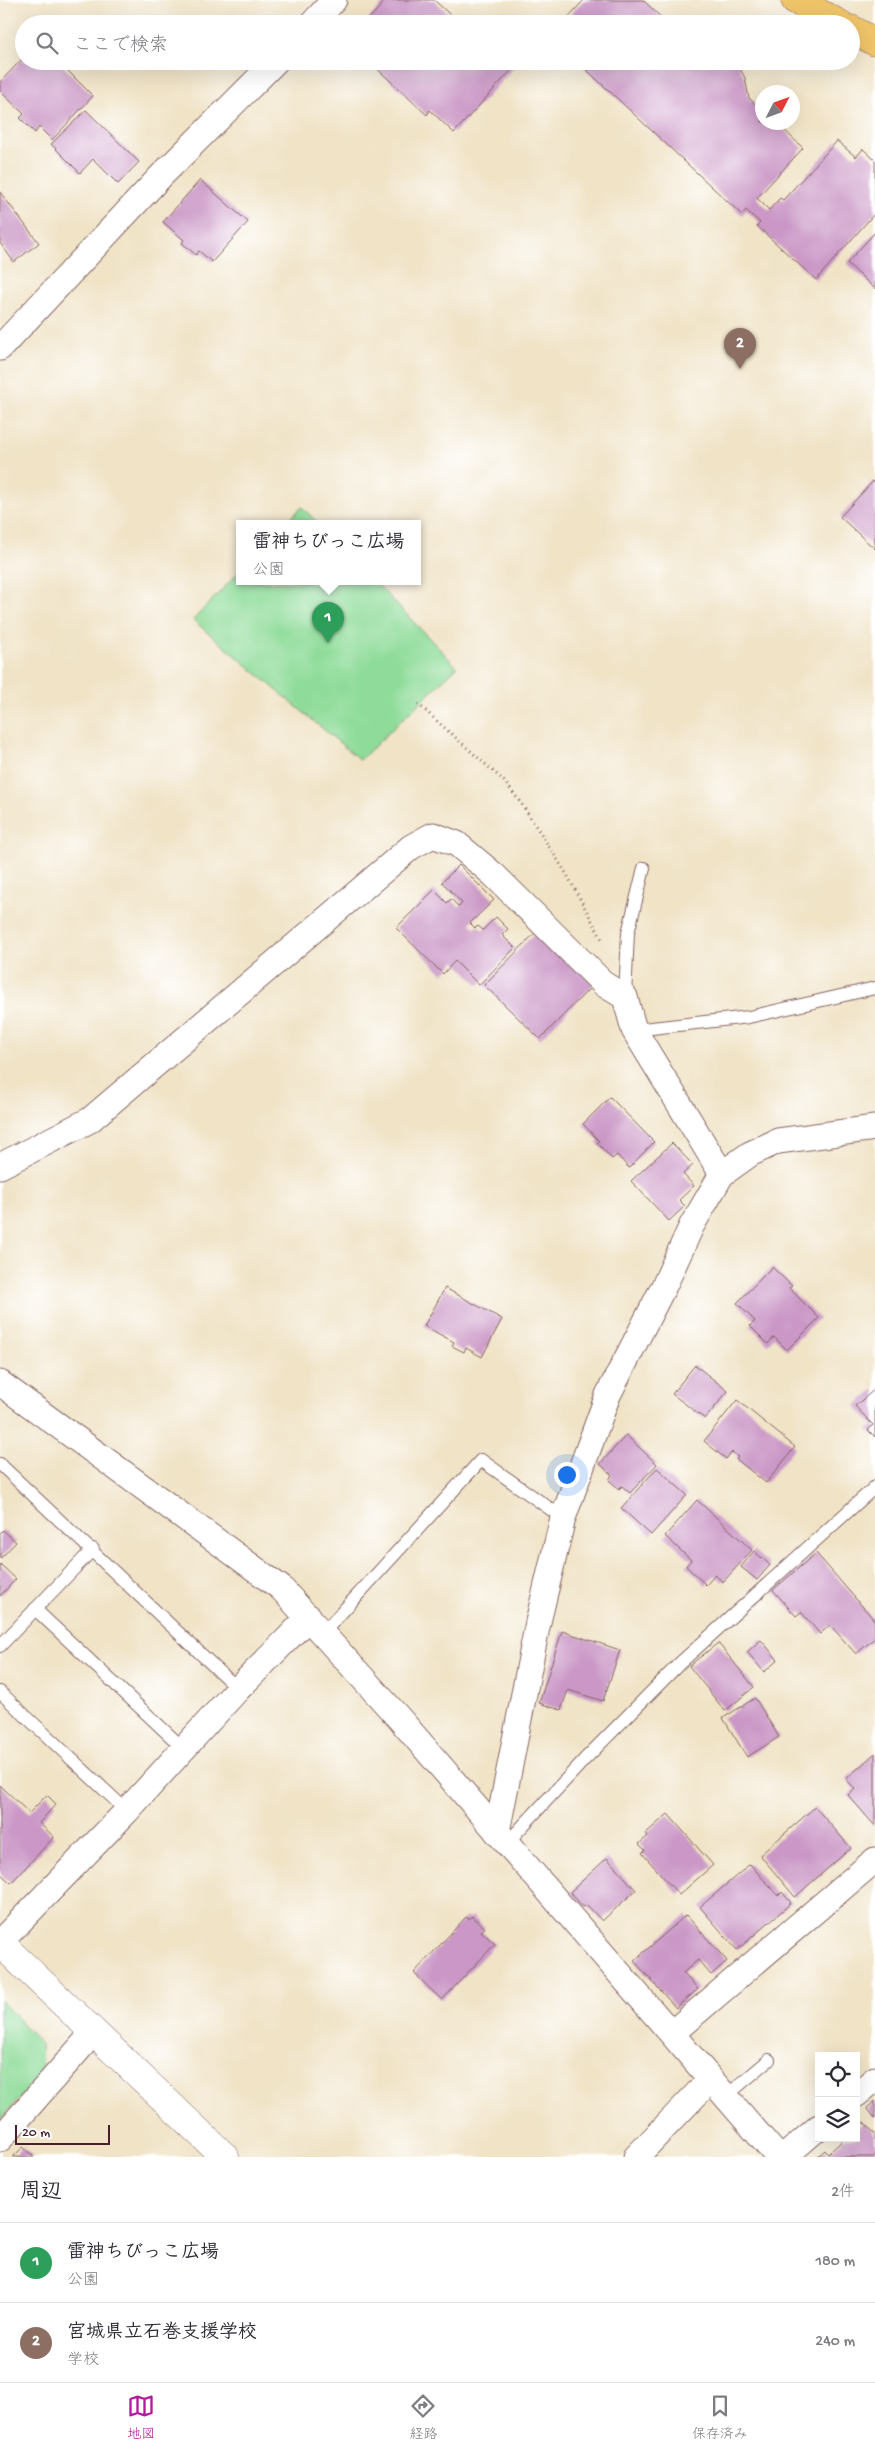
<!DOCTYPE html>
<html lang="ja">
<meta charset="utf-8">
<style>
:root{--surface:#fff;--page:#f2f2f3;--text:#2b2b33;--muted:#7c7c81;--line:#e1e1e2;--accent:#b5179e}
body{margin:0;font-family:"Gochi Hand","Klee One",sans-serif;background:var(--page);color:var(--text)}
.controls{position:absolute;right:15px;bottom:15px;display:grid;overflow:hidden;border-radius:0px;box-shadow:0 5px 20px #0002}
.controls button{width:45px;height:45px;display:grid;place-items:center;padding:0;border:0;border-bottom:1px solid var(--line);background:var(--surface);color:var(--text);font:25px sans-serif}
.compass{position:absolute;left:755px;top:85px;width:45px;height:45px;border-radius:50%;background:var(--surface);box-shadow:0 5px 20px #0002;rotate:48deg}
.scale{position:absolute;left:15px;bottom:12px;width:95px;box-sizing:border-box;padding-left:5px;border:2px solid #4a1f2b;border-top:0;font-size:14px;line-height:18px;white-space:nowrap;color:#4a1f2b;-webkit-text-stroke:4px #fff;paint-order:stroke}
.you{position:absolute;left:566px;top:1474px;width:18px;height:18px;margin:-12px;border:4px solid #fff;border-radius:50%;background:#1a73e8;box-shadow:0 0 0 8px #1a73e833}
.badge{display:grid;place-items:center;width:32px;height:32px;border-radius:50%;background:var(--accent);color:#fff;font-size:16px;font-weight:700}
.pin{position:absolute;translate:-50% -41px;filter:drop-shadow(0 1px 2px #0008)}
.pin::after{content:'';position:absolute;top:26px;width:18px;height:15px;background:inherit;clip-path:polygon(0 0,100% 0,50% 100%)}
.popup{position:absolute;left:236px;top:520px;width:185px;height:65px;box-sizing:border-box;display:grid;place-content:center;border-radius:0px;background:var(--surface);filter:drop-shadow(0 1px 4px #0005);font-size:16px;white-space:nowrap;color:var(--muted)}
.popup b{font-size:19px;color:var(--text)}
.popup::after{content:'';position:absolute;left:50%;top:100%;margin-left:-10px;border:10px solid transparent;border-top-color:var(--surface)}
.list{margin:0;padding:0;list-style:none}
h2{display:flex;justify-content:space-between;align-items:center;height:65px;margin:0;padding:0 20px;font-size:21px}
h2 small{font-size:16px;font-weight:400;color:var(--muted)}
.list li{display:grid;grid-template-columns:32px 1fr auto;gap:15px;align-items:center;box-sizing:border-box;height:80px;padding:0 20px;border-top:1px solid var(--line)}
.list b{display:block;font-size:19px;white-space:nowrap}
.list p{margin:0;font-size:16px;white-space:nowrap;color:var(--muted)}
.list em{font-size:16px;font-style:normal;color:var(--muted)}
.icon{flex:none;width:28px;height:28px;fill:none;stroke:currentColor;stroke-width:2;stroke-linecap:round;stroke-linejoin:round}
.map{position:relative;flex:none;width:875px;height:2157px;overflow:hidden}
.search{position:absolute;background:var(--surface);box-shadow:0 5px 20px #0002;left:15px;right:15px;top:15px;height:55px;display:flex;align-items:center;gap:12px;box-sizing:border-box;padding:0 18px;border-radius:28px;color:var(--muted);font-size:19px}
.sheet{height:225px;background:var(--surface)}
nav{display:flex;justify-content:space-around;align-items:center;box-sizing:border-box;height:70px;border-top:1px solid var(--line);background:var(--surface);font-size:14px;color:var(--muted)}
nav a{display:grid;justify-items:center;gap:2px}
nav .on{color:var(--accent)}
.map>svg:first-child{display:block}
.green{fill:#8fdc9a;stroke:#6c7e62}
.building{fill:#ca97c6}
.lines{fill:none;stroke-linecap:round;stroke-linejoin:round}
.service-casing{stroke:#846461;stroke-width:14}
.minor-casing{stroke:#846461;stroke-width:27}
.tertiary-casing{stroke:#846461;stroke-width:29}
.primary-casing{stroke:#846461;stroke-width:29}
.path{stroke:#846461;stroke-width:3;stroke-dasharray:1 4;stroke-linecap:butt}
.service{stroke:#fff;stroke-width:12}
.minor{stroke:#fff;stroke-width:25}
.tertiary{stroke:#fff;stroke-width:28}
.primary{stroke:#efc469;stroke-width:28}
</style>
<div class="map">
<svg width="875" height="2157" viewBox="0 0 875 2157">
<rect width="100%" height="100%" fill="#fff"/>
<filter id="ink" filterUnits="userSpaceOnUse"><feTurbulence type="fractalNoise" baseFrequency=".02" numOctaves="2"/><feDisplacementMap in="SourceGraphic" scale="10" xChannelSelector="R" yChannelSelector="G"/><feConvolveMatrix kernelMatrix="1 2 1 2 8 2 1 2 1" color-interpolation-filters="sRGB"/></filter>
<filter id="wash" filterUnits="userSpaceOnUse"><feTurbulence type="fractalNoise" baseFrequency=".0096" numOctaves="4" result="noise"/><feDisplacementMap in="SourceGraphic" scale="20" xChannelSelector="R" yChannelSelector="G"/><feGaussianBlur stdDeviation="1.12" result="paint"/><feColorMatrix in="noise" values="0 0 0 0 0 0 0 0 0 0 0 0 0 0 0 0 0 1.4 0 .05"/><feComposite in="paint" operator="in"/></filter>
<g filter="url(#wash)">
<rect width="100%" height="100%" fill="#f0e3c6"/>
<g class="green">
<path d="M302 507 319 524H285Z"/>
<path d="M239 572V582H375L457 667 360 760 193 620Z"/>
<path d="M0 2000 41 2044 42 2075 0 2119Z"/>
</g>
<g id="blocks">
<g class="building">
<path d="M386 0H434L459 23 464 18 471 24H364Z"/>
<path d="M584 0H643L668 24H562Z"/>
<path d="M24 57V61H58L93 96 52 140 39 127 35 133 20 118 24 114 0 91V82Z"/>
<path d="M374 61H512L516 65 454 133 430 110 427 115 372 64Z"/>
<path d="M577 61H736L745 78 749 98 762 110V122H776L803 148 757 198 769 210 780 198 783 200 837 141 856 157 863 149 875 160V213L816 280 757 226 760 223 746 210 742 215Z"/>
<path d="M86 110 139 162 118 184 93 159 80 173 51 144Z"/>
<path d="M200 180 248 222 212 262 199 251 196 255 182 243 184 240 163 222Z"/>
<path d="M0 192 39 243 14 262 0 243Z"/>
<path d="M875 232V289L847 263Z"/>
<path d="M873 481 875 483V549L840 517Z"/>
<path d="M459 865 494 900 470 923 475 928 478 926 483 930 496 917 508 929 502 935 515 948 479 985 455 961 443 974 396 928 434 890 447 903 451 899 459 907 462 903 442 882Z"/>
<path d="M538 930 594 984 540 1039 484 985Z"/>
<path d="M610 1097 654 1142 629 1168 617 1155 612 1159 597 1143 599 1141 583 1124Z"/>
<path d="M672 1143 693 1165 683 1174 694 1186 679 1200 685 1206 669 1221 631 1181Z"/>
<path d="M772 1267 792 1286 789 1288 819 1318 787 1350 774 1337 768 1344 750 1326 755 1321 737 1303Z"/>
<path d="M445 1288 502 1319 482 1357 466 1348 464 1352 452 1346 454 1342 424 1326Z"/>
<path d="M695 1365 728 1391 705 1419 672 1394Z"/>
<path d="M875 1389V1437L868 1430 873 1425 855 1406Z"/>
<path d="M737 1400 795 1447 766 1483 736 1459 738 1457 732 1452 726 1459 704 1441Z"/>
<path d="M626 1435 657 1464 630 1493 622 1486 619 1489 609 1480 612 1475 600 1464Z"/>
<path d="M657 1468 687 1495 651 1535 621 1508Z"/>
<path d="M697 1500 752 1550 723 1582 715 1575 706 1585 686 1566 691 1560 665 1536Z"/>
<path d="M3 1530 16 1542 0 1559V1533Z"/>
<path d="M754 1551 770 1565 757 1580 741 1567Z"/>
<path d="M816 1553 875 1621V1638L856 1654 830 1625 820 1634 801 1612 796 1616 773 1590Z"/>
<path d="M0 1564 16 1579 0 1596Z"/>
<path d="M562 1631 620 1650 603 1701 568 1690 561 1710 539 1703Z"/>
<path d="M761 1640 778 1660 764 1672 747 1652Z"/>
<path d="M718 1643 754 1687 725 1711 689 1666Z"/>
<path d="M755 1698 779 1737 747 1757 723 1718Z"/>
<path d="M875 1753V1826L848 1795 855 1789 846 1779Z"/>
<path d="M0 1785 29 1813 47 1795 56 1804 39 1823 54 1837 11 1883 0 1873Z"/>
<path d="M815 1807 851 1848 795 1897 760 1855Z"/>
<path d="M668 1814 713 1865 679 1895 642 1853 645 1850 639 1844 648 1836 646 1833Z"/>
<path d="M607 1858 636 1890 602 1921 587 1905 583 1907 570 1892Z"/>
<path d="M750 1864 778 1896 782 1892 791 1903 737 1950 700 1907Z"/>
<path d="M686 1915 727 1961 711 1975 698 1960 683 1973 698 1989 676 2008 634 1961Z"/>
<path d="M472 1916 485 1928 481 1931 495 1944 442 2000 414 1973 466 1917 469 1919Z"/>
<path d="M875 2101V2118L867 2108Z"/>
<path d="M864 2122 875 2134V2157H817L825 2150 828 2154 845 2138H856V2128Z"/>
<path d="M23 2147 34 2157H13Z"/>
</g>
</g>
</g>
<g filter="url(#ink)">
<use href="#blocks" fill-opacity="0" stroke="#846461" stroke-width="1"/>
<g class="lines">
<defs>
<g id="service">
<path d="M625 997 628 933 644 868"/>
<path d="M634 1030 749 1017 875 988"/>
<path d="M0 1464 238 1689"/>
<path d="M35 1609 183 1748"/>
<path d="M322 1634 481 1460 563 1518"/>
<path d="M0 1646 93 1549"/>
<path d="M0 1692 127 1811"/>
<path d="M506 1844 585 1759 680 1663 875 1487"/>
<path d="M725 2097 769 2060"/>
</g>
<g id="minor">
<path d="M312 24 334 0"/>
<path d="M0 348 161 176 276 61"/>
<path d="M0 1166 90 1120 411 847 433 835 457 844 494 875 605 985 625 997 634 1030 722 1174"/>
<path d="M0 1383 281 1588 398 1717 778 2157"/>
<path d="M497 1832 538 1622 563 1518 608 1395 665 1284 692 1225 722 1174 750 1154 778 1141 875 1128"/>
<path d="M0 1942 127 1811 238 1689 309 1617"/>
<path d="M672 2033 875 1860"/>
<path d="M856 2095 875 2079"/>
<path d="M0 2139 93 2033"/>
<path d="M636 2157 710 2080"/>
<path d="M784 2157 819 2127"/>
</g>
<path id="tertiary" d="M0 1943 225 2157"/>
<g id="primary">
<path d="M795 0 840 24"/>
<path d="M851 29 875 42"/>
</g>
</defs>
<use href="#service" class="service-casing"/>
<use href="#minor" class="minor-casing"/>
<use href="#tertiary" class="tertiary-casing"/>
<use href="#primary" class="primary-casing"/>
<path class="path" d="M418 704 503 780 521 803 566 873 603 941"/>
<use href="#service" class="service"/>
<use href="#minor" class="minor"/>
<use href="#tertiary" class="tertiary"/>
<use href="#primary" class="primary"/>
</g>
</g>
</svg>
<div class="controls">
<button><svg class="icon" aria-label="locate" viewBox="0 0 24 24"><circle cx="12" cy="12" r="6"/><path d="M12 2v4M12 18v4M2 12h4M18 12h4"/></svg></button>
<button><svg class="icon" aria-label="layers" viewBox="0 0 24 24"><path d="M12 4l9 5-9 5-9-5zM3 14l9 5 9-5"/></svg></button>
</div>
<svg class="compass" viewBox="-18 -18 36 36"><path d="M0-13l5 13h-10z" fill="#e53935"/><path d="M0 13l5-13h-10z" fill="#7c7c81"/></svg>
<div class="scale">20 m</div>
<div class="you"></div>
<div class="pin badge" style="left:328px;top:643px;background:#2e9e5b">1</div>
<div class="popup"><b>雷神ちびっこ広場</b>公園</div>
<div class="pin badge" style="left:740px;top:369px;background:#8d6e63">2</div>
<div class="search"><svg class="icon" aria-label="search" viewBox="0 0 24 24"><circle cx="10" cy="10" r="6"/><path d="M15 15l6 6"/></svg>ここで検索</div>
</div>
<section class="sheet">
<h2>周辺<small>2件</small></h2>
<ul class="list">
<li><span class="badge" style="background:#2e9e5b">1</span><div><b>雷神ちびっこ広場</b><p>公園</p></div><em>180 m</em></li>
<li><span class="badge" style="background:#8d6e63">2</span><div><b>宮城県立石巻支援学校</b><p>学校</p></div><em>240 m</em></li>
</ul>
</section>
<nav>
<a class="on"><svg class="icon" aria-label="map" viewBox="0 0 24 24"><path d="M3 6l6-2 6 2 6-2v14l-6 2-6-2-6 2zM9 4v14M15 6v14"/></svg>地図</a>
<a><svg class="icon" aria-label="directions" viewBox="0 0 24 24"><path d="M12 3l9 9-9 9-9-9zM9 14v-3h6M13 9l2 2-2 2"/></svg>経路</a>
<a><svg class="icon" aria-label="saved" viewBox="0 0 24 24"><path d="M7 4h10v16l-5-4-5 4z"/></svg>保存済み</a>
</nav>
